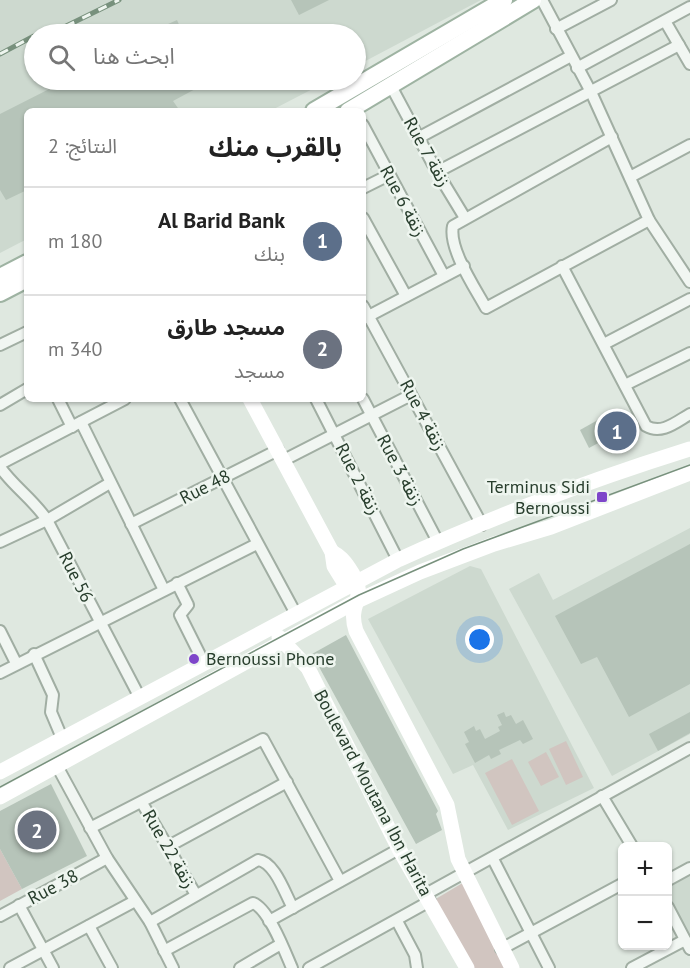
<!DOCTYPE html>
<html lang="ar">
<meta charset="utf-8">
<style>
:root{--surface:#fff;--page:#f2f2f2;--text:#222;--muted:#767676;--line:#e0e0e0;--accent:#7e46ca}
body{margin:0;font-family:"PT Sans","Noto Sans Arabic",sans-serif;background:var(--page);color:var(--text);direction:rtl}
.controls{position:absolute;right:18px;bottom:18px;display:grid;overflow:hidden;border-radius:9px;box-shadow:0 2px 4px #0004}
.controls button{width:54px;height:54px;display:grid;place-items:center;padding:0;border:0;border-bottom:2px solid var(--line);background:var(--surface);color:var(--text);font:30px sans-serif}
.you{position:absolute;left:480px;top:640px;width:21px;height:21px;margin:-15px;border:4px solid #fff;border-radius:50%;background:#1a73e8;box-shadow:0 0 0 9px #1a73e833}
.badge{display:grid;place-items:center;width:39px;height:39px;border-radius:50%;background:var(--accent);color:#fff;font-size:20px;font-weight:700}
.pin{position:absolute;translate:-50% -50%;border:3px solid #fff;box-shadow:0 2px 6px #0006}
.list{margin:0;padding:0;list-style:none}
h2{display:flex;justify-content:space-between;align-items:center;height:78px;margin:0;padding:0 24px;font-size:26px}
h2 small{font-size:20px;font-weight:400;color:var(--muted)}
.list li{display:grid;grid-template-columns:39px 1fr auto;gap:18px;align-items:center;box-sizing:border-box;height:108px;padding:0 24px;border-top:2px solid var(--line)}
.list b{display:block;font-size:22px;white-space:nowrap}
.list p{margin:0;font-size:20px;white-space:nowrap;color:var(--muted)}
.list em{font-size:20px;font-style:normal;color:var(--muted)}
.icon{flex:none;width:33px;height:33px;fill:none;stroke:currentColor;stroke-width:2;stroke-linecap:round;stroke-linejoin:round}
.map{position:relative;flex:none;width:690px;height:968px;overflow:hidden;direction:ltr}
.search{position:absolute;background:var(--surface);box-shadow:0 2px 4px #0004;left:24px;top:24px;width:342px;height:66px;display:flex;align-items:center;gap:15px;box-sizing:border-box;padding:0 21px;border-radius:33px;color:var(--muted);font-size:22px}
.panel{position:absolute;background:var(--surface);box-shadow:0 2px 4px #0004;left:24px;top:108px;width:342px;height:294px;border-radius:9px;direction:rtl}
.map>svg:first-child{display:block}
.built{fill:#cdd9cf}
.green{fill:#d1c5c0}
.building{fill:#b6c4b9}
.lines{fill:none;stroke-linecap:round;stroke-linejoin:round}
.street-casing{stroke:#a1aea3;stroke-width:14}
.primary-casing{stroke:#9eb3a2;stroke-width:20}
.street{stroke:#f1f6f2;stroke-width:10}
.secondary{stroke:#fff;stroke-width:15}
.primary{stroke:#fff;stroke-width:16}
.tram{stroke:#78917d;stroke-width:1.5}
.rail-casing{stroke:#78917d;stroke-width:5}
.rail{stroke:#eef5ef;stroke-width:3;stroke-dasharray:9;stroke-linecap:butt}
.poi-dot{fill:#7e46ca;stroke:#eef5ef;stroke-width:2}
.labels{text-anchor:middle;stroke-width:5;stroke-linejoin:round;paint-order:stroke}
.street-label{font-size:18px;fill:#283e2d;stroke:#eef5ef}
.poi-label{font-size:18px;fill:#283e2d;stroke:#eef5ef;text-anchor:end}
</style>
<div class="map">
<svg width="690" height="968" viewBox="0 0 690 968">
<rect width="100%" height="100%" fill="#dfe8e0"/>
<g class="built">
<path d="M0 0H481L356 66V34H34V80H330L270 111H27V239L0 253Z"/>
<path d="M690 528V734L612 776 509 589 539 573 553 600Z"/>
<path d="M470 566 481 569 594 788 508 830 473 765 453 774 368 619Z"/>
<path d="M690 875V937L668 895V887Z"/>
</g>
<g class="green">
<path d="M566 741 583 777 566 785 549 749Z"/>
<path d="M546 752 559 777 541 786 528 762Z"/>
<path d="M512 759 539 811 512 825 485 773Z"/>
<path d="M0 849 22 889 0 901Z"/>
<path d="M466 881 511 968H470L434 900Z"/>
</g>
<g class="building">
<path d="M291 0H329L299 15Z"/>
<path d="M177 20 183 34H146Z"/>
<path d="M67 80H212L173 101 180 111H27V190L6 200 0 190V114Z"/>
<path d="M612 412 621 431 589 448 580 430Z"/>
<path d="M690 544V684L629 717 597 657 581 664 555 616Z"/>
<path d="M346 635 438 811 436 814 442 830 416 844 312 654Z"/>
<path d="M504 712 506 717 511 715 516 724 523 720 533 739 523 744 520 740 499 750 501 754 491 759 489 755 475 763 465 744 469 742 464 732 474 726 476 731 480 729 485 739 500 731 498 727 502 725 497 715Z"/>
<path d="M690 712V733L658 751 649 734Z"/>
<path d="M51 784 87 856 22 889 0 849V811Z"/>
</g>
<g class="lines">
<defs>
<g id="street">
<path d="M542 0 591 92 649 220 690 282"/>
<path d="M665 21 690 64"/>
<path d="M556 29 611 0"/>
<path d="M577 68 690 7"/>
<path d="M391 86 437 172 465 218"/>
<path d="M363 125 444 276"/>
<path d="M612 137 453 226C448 248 475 288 486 308L649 220"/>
<path d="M418 138 571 56"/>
<path d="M437 172 679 45"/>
<path d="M630 177 690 145"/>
<path d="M363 188 389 175"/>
<path d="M363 218 406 296"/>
<path d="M562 266 646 426C662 435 676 422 690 414"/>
<path d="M363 306 482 525"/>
<path d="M363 319 464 266"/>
<path d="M604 344 690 299"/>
<path d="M0 345 27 332"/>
<path d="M625 385 690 353"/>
<path d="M58 399 72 427"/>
<path d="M180 399 296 614"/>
<path d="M316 399 398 560"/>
<path d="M363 399 438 542"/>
<path d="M0 405 27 389"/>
<path d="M81 422 164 590"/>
<path d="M284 460 411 395"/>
<path d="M0 464 125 399"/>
<path d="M0 467C14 487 33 499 47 520L139 696"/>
<path d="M131 524 278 450"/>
<path d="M0 542 47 520 110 483"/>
<path d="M177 583 188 605 180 615 204 663"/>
<path d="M0 631 16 663"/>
<path d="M34 654 53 695 51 712 62 738"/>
<path d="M0 673 257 544"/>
<path d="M57 766 107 858 150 922 173 968"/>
<path d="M602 796 632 846"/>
<path d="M142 803 196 895"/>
<path d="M90 828 263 739 340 881"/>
<path d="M167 847 287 782"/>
<path d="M493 859 549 968"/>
<path d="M668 880 690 868"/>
<path d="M426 894 690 748"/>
<path d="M19 905 53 968"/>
<path d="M668 907 690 949"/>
<path d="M0 916 107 858"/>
<path d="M269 921 399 849"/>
<path d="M397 921 415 955 417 968"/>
<path d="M150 922 258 860C275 862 285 894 293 908"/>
<path d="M89 926 112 968"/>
<path d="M501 949 622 884"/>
<path d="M164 951 253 903C269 909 285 952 292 968"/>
<path d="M10 968 135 901"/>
<path d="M240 968 281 944"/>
<path d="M309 968 430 901"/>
<path d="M632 968 685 940"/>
</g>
<g id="primary">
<path d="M314 111 504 0"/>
<path d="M348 111 533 0"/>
<path d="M0 277 27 263"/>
<path d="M0 293 27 279"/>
</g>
</defs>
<use href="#street" class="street-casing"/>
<use href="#primary" class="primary-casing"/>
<use href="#street" class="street"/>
<g class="secondary">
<path d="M250 399 332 552 334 566 347 587"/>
<path d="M332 552C340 556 344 561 349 568 371 600 346 600 356 631L447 805 458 859 512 968"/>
<path d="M279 637 308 668 399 849 467 968"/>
<path d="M0 772 398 560C492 517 591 480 690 449"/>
<path d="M0 797 355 602 420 572 494 544 551 527 690 473"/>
</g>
<use href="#primary" class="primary"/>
<path class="tram" d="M0 787 359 595 463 549 690 465"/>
<defs>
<g id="rail">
<path d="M50 34 119 0"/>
<path d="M0 54 34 36"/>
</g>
</defs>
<use href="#rail" class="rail-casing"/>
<use href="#rail" class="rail"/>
</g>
<g class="poi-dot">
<rect x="596" y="491" width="12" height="12" rx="3"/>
<circle cx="194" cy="659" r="6"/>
</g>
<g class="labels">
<g class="street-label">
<text transform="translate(427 152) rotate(61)" y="6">Rue 7 زنقة</text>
<text transform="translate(403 201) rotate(62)" y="6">Rue 6 زنقة</text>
<text transform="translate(423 415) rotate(62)" y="6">Rue 4 زنقة</text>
<text transform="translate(400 470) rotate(62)" y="6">Rue 3 زنقة</text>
<text transform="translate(358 479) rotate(63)" y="6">Rue 2 زنقة</text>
<text transform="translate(205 487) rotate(-27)" y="6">Rue 48</text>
<text transform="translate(76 577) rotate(63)" y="6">Rue 56</text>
<text transform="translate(373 793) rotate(62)" y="6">Boulevard Moutana Ibn Harita</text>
<text transform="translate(169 849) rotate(60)" y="6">Rue 22 زنقة</text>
<text transform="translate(53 887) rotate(-28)" y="6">Rue 38</text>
</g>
<g class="poi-label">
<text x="590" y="493">Terminus Sidi<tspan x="590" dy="21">Bernoussi</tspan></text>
<text x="206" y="665" text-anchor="start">Bernoussi Phone</text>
</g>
</g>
</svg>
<div class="controls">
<button>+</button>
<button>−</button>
</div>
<div class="you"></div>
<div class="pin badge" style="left:617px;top:431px;background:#5c6f8a">1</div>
<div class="pin badge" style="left:37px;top:830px;background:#6b7280">2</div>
<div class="search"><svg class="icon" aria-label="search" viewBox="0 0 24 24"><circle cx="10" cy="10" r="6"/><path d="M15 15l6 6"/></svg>ابحث هنا</div>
<section class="panel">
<h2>بالقرب منك<small>النتائج: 2</small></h2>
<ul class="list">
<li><span class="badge" style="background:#5c6f8a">1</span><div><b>Al Barid Bank</b><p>بنك</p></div><em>180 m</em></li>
<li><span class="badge" style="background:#6b7280">2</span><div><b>مسجد طارق</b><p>مسجد</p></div><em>340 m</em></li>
</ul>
</section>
</div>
